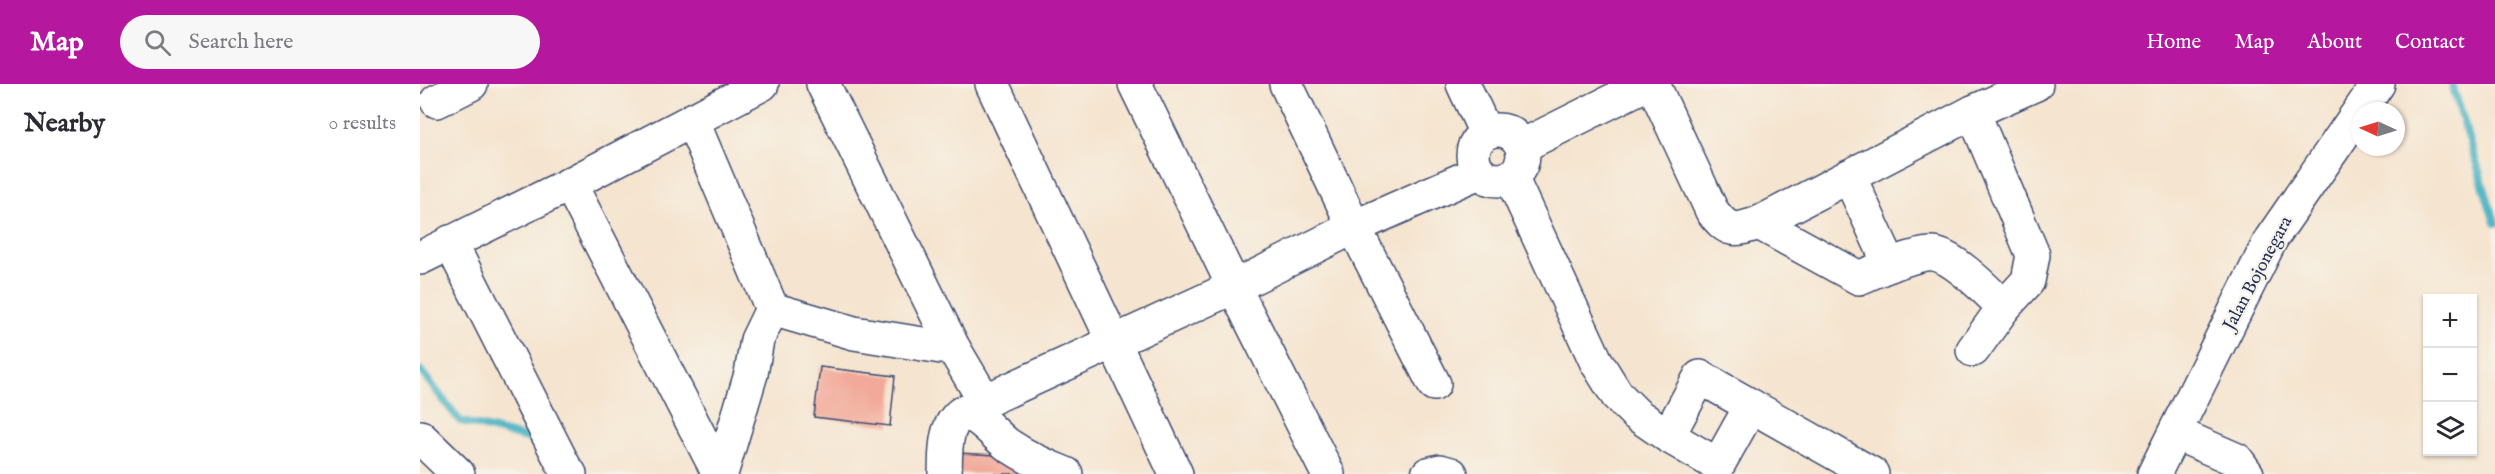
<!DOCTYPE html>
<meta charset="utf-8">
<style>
:root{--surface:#fff;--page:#f7f7f7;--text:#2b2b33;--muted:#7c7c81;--line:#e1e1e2;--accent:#b5179e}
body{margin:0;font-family:"IM FELL English",serif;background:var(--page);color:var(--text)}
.controls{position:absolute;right:18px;bottom:18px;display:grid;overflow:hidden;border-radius:0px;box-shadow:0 2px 4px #0004}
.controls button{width:54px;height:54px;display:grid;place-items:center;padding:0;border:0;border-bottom:2px solid var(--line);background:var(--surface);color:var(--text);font:30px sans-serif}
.compass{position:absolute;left:1931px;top:18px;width:54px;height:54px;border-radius:50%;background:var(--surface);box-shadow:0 2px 4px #0004;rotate:274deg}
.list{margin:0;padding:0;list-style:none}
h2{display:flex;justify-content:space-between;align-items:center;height:78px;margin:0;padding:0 24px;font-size:26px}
h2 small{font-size:20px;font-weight:400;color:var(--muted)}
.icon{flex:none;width:33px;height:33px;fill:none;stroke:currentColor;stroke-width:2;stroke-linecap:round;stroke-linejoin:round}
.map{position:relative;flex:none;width:2075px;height:390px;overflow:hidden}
header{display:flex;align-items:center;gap:36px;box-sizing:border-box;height:84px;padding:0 30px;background:var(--accent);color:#fff}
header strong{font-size:28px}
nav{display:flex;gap:33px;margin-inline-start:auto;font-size:21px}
.search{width:420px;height:54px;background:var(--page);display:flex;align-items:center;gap:15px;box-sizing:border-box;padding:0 21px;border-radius:33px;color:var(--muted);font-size:22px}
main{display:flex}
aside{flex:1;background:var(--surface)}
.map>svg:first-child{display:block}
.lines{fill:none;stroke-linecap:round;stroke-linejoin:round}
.stream{stroke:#45b1c2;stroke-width:8}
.building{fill:#f2a999}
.minor-casing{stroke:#3c4a6f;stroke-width:36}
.minor{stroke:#fff;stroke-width:33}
.labels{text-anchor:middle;stroke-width:4.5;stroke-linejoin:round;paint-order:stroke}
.street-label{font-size:18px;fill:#1b2f5e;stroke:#f7f3e8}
</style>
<header>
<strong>Map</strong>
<div class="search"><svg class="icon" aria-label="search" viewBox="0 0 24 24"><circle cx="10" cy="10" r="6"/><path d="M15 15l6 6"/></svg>Search here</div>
<nav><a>Home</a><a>Map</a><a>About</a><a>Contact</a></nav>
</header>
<main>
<aside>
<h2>Nearby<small>0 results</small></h2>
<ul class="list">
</ul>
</aside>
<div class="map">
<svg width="2075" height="390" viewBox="0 0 2075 390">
<rect width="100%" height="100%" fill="#f7f3e8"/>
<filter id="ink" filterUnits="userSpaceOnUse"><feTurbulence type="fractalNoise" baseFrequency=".0167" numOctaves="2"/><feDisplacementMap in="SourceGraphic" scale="12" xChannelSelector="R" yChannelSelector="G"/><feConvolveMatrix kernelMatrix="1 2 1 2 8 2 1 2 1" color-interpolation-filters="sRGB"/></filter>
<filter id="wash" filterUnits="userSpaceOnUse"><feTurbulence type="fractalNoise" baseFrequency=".008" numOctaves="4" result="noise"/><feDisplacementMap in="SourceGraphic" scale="24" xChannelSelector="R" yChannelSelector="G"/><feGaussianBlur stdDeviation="1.35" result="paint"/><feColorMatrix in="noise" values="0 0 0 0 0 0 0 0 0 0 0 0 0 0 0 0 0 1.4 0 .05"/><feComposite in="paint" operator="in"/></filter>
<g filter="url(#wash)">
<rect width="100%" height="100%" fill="#f5e4cf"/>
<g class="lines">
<g class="stream">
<path d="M2032 0 2075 139"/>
<path d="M0 286 40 337 114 356 118 363"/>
</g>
</g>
<g id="blocks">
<g class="building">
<path d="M400 283 475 292 470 342 394 333Z"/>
<path d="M537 369 596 372 602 390H536Z"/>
</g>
</g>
</g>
<g filter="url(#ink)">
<use href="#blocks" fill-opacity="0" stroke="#3c4a6f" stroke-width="1.5"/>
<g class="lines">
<defs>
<g id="minor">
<path d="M403 0 534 265 560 309 569 315 814 203 934 143 866 0"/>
<path d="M572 0 756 390"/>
<path d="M715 0 814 203 908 390"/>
<path d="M1043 0 1066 49"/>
<path d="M1233 0 1292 127C1309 149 1314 147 1339 139L1553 28 1616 0"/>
<path d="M17 17 51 0"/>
<path d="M272 36 352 225"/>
<circle cx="1078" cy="71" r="25"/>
<path d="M1102 62 1226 0"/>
<path d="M1429 92 1470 181"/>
<path d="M1091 93 1176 277 1197 311 1216 330 1248 352 1280 293 1452 390"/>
<path d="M150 100 299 390"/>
<path d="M1339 139 1439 194C1455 187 1498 168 1514 170 1536 174 1568 208 1584 223L1608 197 1613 171 1553 28"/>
<path d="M30 158 145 384 150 390"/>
<path d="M0 174 150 100 342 0"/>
<path d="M1553 266 1584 223"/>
<path d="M1014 300 934 143 1059 88"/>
<path d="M1755 349 1817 376 1827 390"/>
<path d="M1248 352 1298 381 1331 322"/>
<path d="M0 353 38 390"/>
<path d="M301 390 331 290 337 256 352 225 434 249 534 265"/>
<path d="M525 390C526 368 523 342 543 328 563 333 572 349 588 361 606 373 625 382 646 390"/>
<path d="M1008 390 1020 387 1031 390"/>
<path d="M1734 390 1851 155 1958 0"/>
</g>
</defs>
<use href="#minor" class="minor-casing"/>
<use href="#minor" class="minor"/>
</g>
</g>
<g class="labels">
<g class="street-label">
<text transform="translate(1837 189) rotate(-62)" y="6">Jalan Bojonegara</text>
</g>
</g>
</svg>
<div class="controls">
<button>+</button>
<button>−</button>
<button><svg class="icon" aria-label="layers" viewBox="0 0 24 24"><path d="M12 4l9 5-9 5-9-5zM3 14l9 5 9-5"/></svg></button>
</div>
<svg class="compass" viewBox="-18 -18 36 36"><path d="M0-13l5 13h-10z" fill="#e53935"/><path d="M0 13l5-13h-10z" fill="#7c7c81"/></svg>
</div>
</main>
